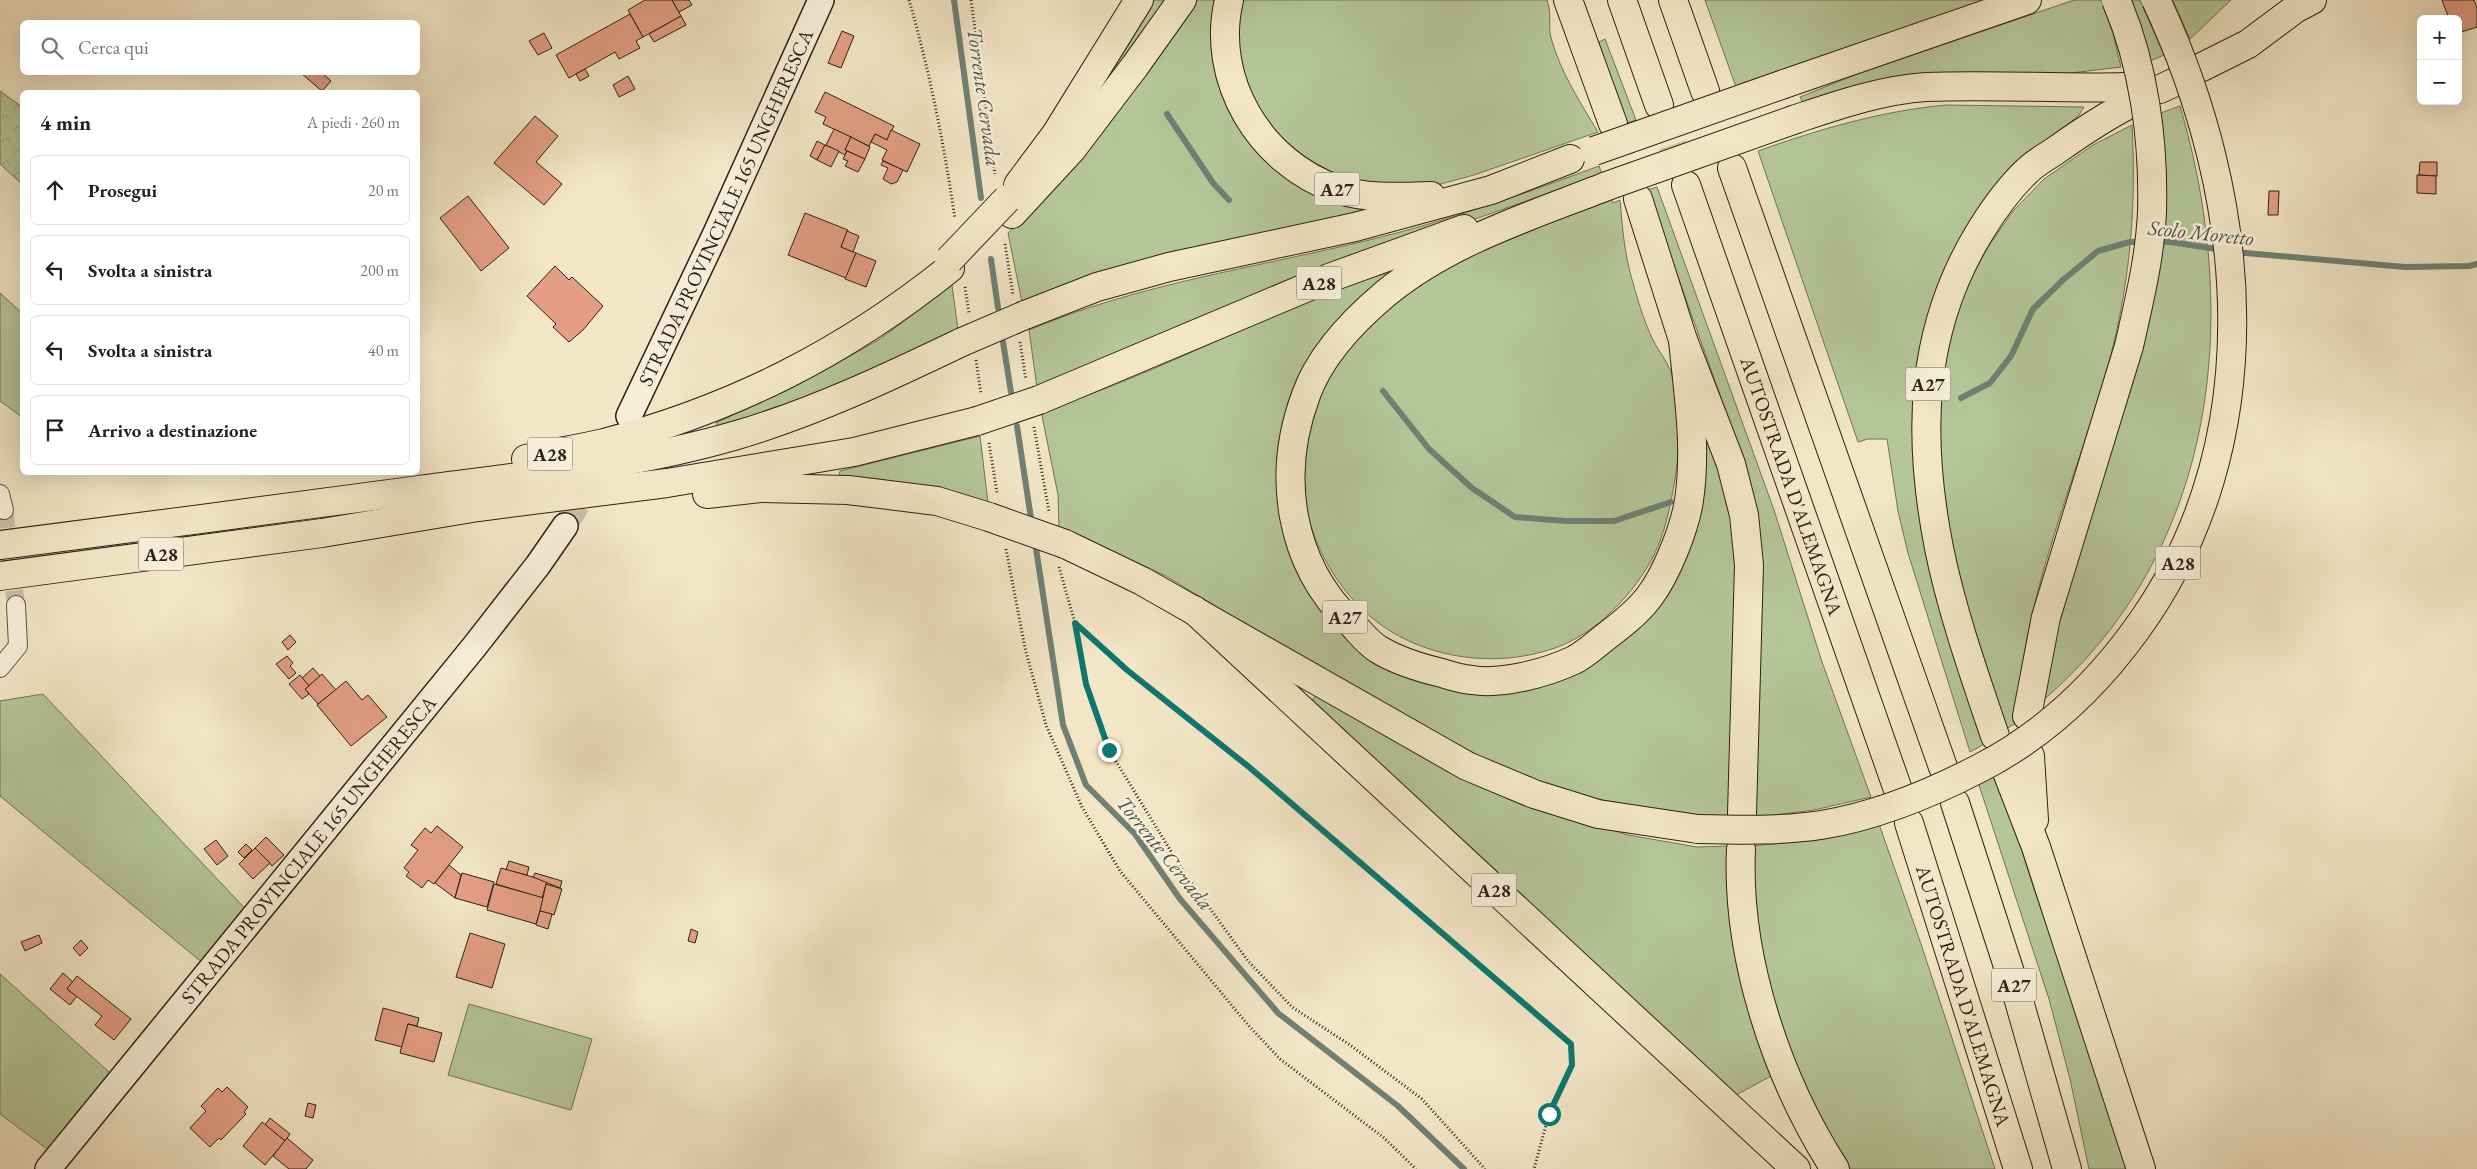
<!DOCTYPE html>
<html lang="it">
<meta charset="utf-8">
<style>
:root{--surface:#fff;--page:#f2f2f2;--text:#222;--muted:#767676;--line:#e0e0e0}
body{margin:0;font-family:"EB Garamond",serif;background:var(--page);color:var(--text)}
.controls{position:absolute;right:15px;top:15px;display:grid;overflow:hidden;border-radius:8px;box-shadow:0 5px 20px #0002}
.controls button{width:45px;height:45px;display:grid;place-items:center;padding:0;border:0;border-bottom:1px solid var(--line);background:var(--surface);color:var(--text);font:25px sans-serif}
.stop{position:absolute;width:15px;height:15px;margin:-11px;border:4px solid #0f766e;border-radius:50%;background:#fff}
.stop.end{background:#0f766e;border-color:#fff;box-shadow:0 1px 5px #0008}
.list{margin:0;padding:0;list-style:none}
h2{display:flex;justify-content:space-between;align-items:center;height:65px;margin:0;padding:0 20px;font-size:21px}
h2 small{font-size:16px;font-weight:400;color:var(--muted)}
.list li{display:grid;grid-template-columns:32px 1fr auto;gap:15px;align-items:center;box-sizing:border-box;height:70px;margin:0 10px 10px;padding:0 10px;border:1px solid var(--line);border-radius:8px}
.list b{display:block;font-size:19px;white-space:nowrap}
.list em{font-size:16px;font-style:normal;color:var(--muted)}
.icon{flex:none;width:28px;height:28px;fill:none;stroke:currentColor;stroke-width:2;stroke-linecap:round;stroke-linejoin:round}
.map{position:relative;flex:none;width:2477px;height:1169px;overflow:hidden}
.search{position:absolute;background:var(--surface);box-shadow:0 5px 20px #0002;left:20px;top:20px;width:400px;height:55px;display:flex;align-items:center;gap:12px;box-sizing:border-box;padding:0 18px;border-radius:8px;color:var(--muted);font-size:19px}
.panel{position:absolute;background:var(--surface);box-shadow:0 5px 20px #0002;left:20px;top:90px;width:400px;height:385px;border-radius:8px}
.map>svg:first-child{display:block}
.green{fill:#b5c699;stroke:#727358}
.forest{fill:url(#forest-crowns);stroke:#727358}
.lines{fill:none;stroke-linecap:round;stroke-linejoin:round}
.stream{stroke:#708074;stroke-width:6}
.building{fill:#e39e85;stroke:#2f2018}
.street-tunnel{stroke:#cbbea3;stroke-width:18;stroke-dasharray:18 9;stroke-linecap:butt}
.secondary-tunnel{stroke:#cbbea3;stroke-width:25;stroke-dasharray:25 12;stroke-linecap:butt}
.highway-tunnel{stroke:#cbbea3;stroke-width:28;stroke-dasharray:28 14;stroke-linecap:butt}
.street-casing{stroke:#605244;stroke-width:20}
.secondary-casing{stroke:#2f2018;stroke-width:28}
.highway-casing{stroke:#2f2018;stroke-width:30}
.path{stroke:#2f2018;stroke-width:3;stroke-dasharray:1 2.5;stroke-linecap:butt}
.street{stroke:#f7efda;stroke-width:18}
.secondary{stroke:#f7efda;stroke-width:25}
.highway{stroke:#f2e6c6;stroke-width:28}
.highway-bridge-casing{stroke:#2f2018;stroke-width:30;stroke-linecap:butt}
.highway-bridge{stroke:#f2e6c6;stroke-width:28}
.route{stroke:#0f766e;stroke-width:6}
.labels{text-anchor:middle;stroke-width:5;stroke-linejoin:round;paint-order:stroke}
.shield{fill:#f7efda;stroke:#6b5e52;stroke-width:1}
.shield-label{font-size:19px;font-weight:bold;fill:#2f2018}
.street-label{font-size:20px;fill:#2f2018;stroke:#f7efda}
.water-label{font-size:21px;font-style:italic;fill:#4f5046;stroke:#f7efda}
</style>
<div class="map">
<svg width="2477" height="1169" viewBox="0 0 2477 1169">
<defs>
<pattern id="forest-crowns" width="20" height="18" patternUnits="userSpaceOnUse" patternTransform="scale(1.25)"><rect width="20" height="18" fill="#b5c699"/><path d="M2 6a3 3 0 1 1 6 0M12 15a3 3 0 1 1 6 0" fill="none" stroke="#9caa83"/></pattern>
</defs>
<rect width="100%" height="100%" fill="#f2e6c6"/>
<filter id="stains"><feTurbulence type="fractalNoise" baseFrequency=".004" numOctaves="4"/><feColorMatrix values="0 0 0 0 .2 0 0 0 0 .09 0 0 0 0 .02 0 0 0 .5 -.17"/></filter>
<radialGradient id="worn" r=".72"><stop offset=".6" stop-color="#630" stop-opacity="0"/><stop offset="1" stop-color="#630" stop-opacity=".3"/></radialGradient>
<g class="green">
<path d="M1144 0H1165L1104 90 1094 92Z"/>
<path d="M1194 0H1219L1249 141C1278 178 1318 189 1361 207L1362 211 1022 302 1008 233 1042 198Z"/>
<path d="M1241 0H1547C1552 13 1548 26 1551 38 1561 73 1580 102 1598 132L1474 175 1437 185H1372L1315 169 1278 140 1245 86 1236 26Z"/>
<path d="M1705 0H2001L1736 87Z"/>
<path d="M2074 0H2101L2113 33 2121 67 1804 105 1800 97 1857 74Z"/>
<path d="M2132 0H2140L2164 55 2150 61Z"/>
<path d="M2173 0H2231L2190 39Z"/>
<path d="M1605 39 1636 120 1627 123 1599 46V42Z"/>
<path d="M1946 105 2084 107 2079 115 2021 164 1916 380 1986 743 1970 752 1908 553 1898 511 1887 439H1868L1858 442 1758 151C1820 129 1881 111 1946 105Z"/>
<path d="M2180 106C2242 317 2218 552 2041 702L2046 649 2113 429 2158 114Z"/>
<path d="M2132 125C2137 210 2129 294 2105 376 2072 489 2022 603 2016 723L2003 731 1948 541 1935 436 1942 359 1966 287 1988 247 2013 211 2044 179 2093 145Z"/>
<path d="M1599 166 1602 174 1422 238 1037 388 1029 330C1138 284 1254 268 1369 240 1448 221 1523 194 1599 166Z"/>
<path d="M1657 187 1774 510 1822 662 1871 797 1814 810 1751 818 1762 590 1755 513 1745 474 1724 406 1647 190Z"/>
<path d="M1612 200 1613 203 1620 200C1622 224 1624 248 1630 272 1636 294 1643 320 1653 340 1659 352 1668 362 1672 375 1682 406 1680 447 1675 479 1671 504 1665 533 1654 555 1635 593 1596 634 1555 648 1498 668 1429 660 1380 624 1323 583 1289 500 1306 432 1316 390 1342 351 1373 321 1439 260 1529 230 1612 200Z"/>
<path d="M1390 272 1394 274 1281 448 1335 616 1464 682 1604 647 1692 518 1706 465 1704 444 1712 439 1724 479 1739 561 1729 818 1698 817 1564 793 1511 772 1362 695 1166 576 1059 528 1058 495 1041 411C1161 374 1270 309 1390 272Z"/>
<path d="M952 285 958 330 844 388 718 428 716 423 820 373 880 339Z"/>
<path d="M0 293 22 313V417L0 401Z"/>
<path d="M980 436 988 503 837 481 840 471Z"/>
<path d="M1318 693 1558 813 1628 835 1697 847 1730 846 1773 1075 1736 1095 1311 701Z"/>
<path d="M43 694 253 917 210 969 0 796V701Z"/>
<path d="M1997 770 2033 886 2130 1169H2089L2070 1079 2049 999 1978 782Z"/>
<path d="M1879 824 1921 944 1995 1169H1850L1824 1129 1776 1017 1756 918 1751 846 1811 840Z"/>
<path d="M0 974 119 1081 58 1157 0 1114Z"/>
<path d="M469 1004 592 1039 571 1110 448 1075Z"/>
</g>
<path class="forest" d="M0 91 22 107V184L0 164Z"/>
<g class="lines">
<g class="stream">
<path d="M954 0 981 198"/>
<path d="M1167 114 1213 183 1229 200"/>
<path d="M2155 242H2171L2222 250"/>
<path d="M2234 252 2405 267 2469 266 2477 264"/>
<path d="M991 259 998 308"/>
<path d="M1003 342 1011 392"/>
<path d="M1383 391 1429 449 1472 488 1515 517 1566 521H1614L1671 502"/>
<path d="M1961 398 1990 383 2011 356 2033 309 2063 280 2098 251 2130 242H2143"/>
<path d="M1017 426 1032 525"/>
<path d="M1035 542 1063 725 1086 785 1135 834 1180 899 1278 1013 1398 1106 1464 1169"/>
</g>
</g>
<g class="building">
<path d="M645 0H672L681 16 643 37 628 10Z"/>
<path d="M672 0H689L692 5 679 12Z"/>
<path d="M2442 0H2474L2477 8V27L2458 33V19H2449Z"/>
<path d="M630 14 643 37 636 41 640 48 619 59 615 52 569 78 556 55Z"/>
<path d="M681 16 686 25 654 42 649 34Z"/>
<path d="M842 31 854 36 841 68 828 63Z"/>
<path d="M544 33 552 48 538 55 529 41Z"/>
<path d="M585 69 589 76 580 81 576 74Z"/>
<path d="M304 72H321L331 81 322 91 302 74Z"/>
<path d="M628 76 635 89 619 97 613 85Z"/>
<path d="M825 92 894 126 887 140 875 134 869 146 823 124 826 117 815 112Z"/>
<path d="M535 116 558 136 536 162 562 184 544 205 494 163Z"/>
<path d="M834 129 851 137 845 150 847 151 845 155 826 145Z"/>
<path d="M891 130 920 144 907 172 882 160 887 150 871 142 875 134 887 140Z"/>
<path d="M851 137 870 147 865 159 845 150Z"/>
<path d="M817 141 825 145 817 160 810 156Z"/>
<path d="M825 145 839 151 831 167 817 160Z"/>
<path d="M847 151 865 159 858 172 845 166 848 161 843 159Z"/>
<path d="M883 161 903 170 897 182 891 184 883 179 888 168 881 165Z"/>
<path d="M2420 162H2437V176L2419 175Z"/>
<path d="M2417 175 2436 176V194L2417 193Z"/>
<path d="M2269 191H2279L2278 215H2268Z"/>
<path d="M468 196 509 248 481 271 440 218Z"/>
<path d="M805 213 848 230 841 247 856 253 846 278 788 255Z"/>
<path d="M847 231 859 236 853 252 841 247Z"/>
<path d="M856 253 876 261 866 287 845 279Z"/>
<path d="M555 266 569 280 572 277 603 306 583 330 569 342 553 327 556 324 527 296Z"/>
<path d="M290 635 296 642 288 650 282 642Z"/>
<path d="M287 656 293 663 290 666 296 673 289 679 276 664Z"/>
<path d="M313 668 320 676 309 686 302 678Z"/>
<path d="M322 674 336 690 318 704 305 689Z"/>
<path d="M300 675 309 686 305 689 309 694 302 699 289 684Z"/>
<path d="M346 681 362 700 368 695 387 717 351 746 317 705Z"/>
<path d="M437 826 463 847 434 884 428 880 422 888 406 876 409 872 404 868 418 850 411 845 425 828 431 833Z"/>
<path d="M266 837 284 855 272 866 255 848Z"/>
<path d="M216 840 228 856 217 865 204 849Z"/>
<path d="M246 844 252 850 244 858 238 852Z"/>
<path d="M255 848 270 863 253 879 239 864Z"/>
<path d="M509 861 529 867 527 875 506 870Z"/>
<path d="M449 865 461 875 455 898 435 883Z"/>
<path d="M501 868 547 881 542 898 496 884Z"/>
<path d="M462 873 494 882 487 907 455 898Z"/>
<path d="M535 873 562 881 560 888 533 877Z"/>
<path d="M494 884 544 898 536 924 487 910Z"/>
<path d="M546 884 562 889 554 915 540 911Z"/>
<path d="M540 911 552 914 548 929 536 925Z"/>
<path d="M691 929 698 932 695 943 688 941Z"/>
<path d="M470 933 505 944 492 988 456 977Z"/>
<path d="M39 935 42 943 25 951 21 942Z"/>
<path d="M81 940 88 948 80 956 73 948Z"/>
<path d="M63 973 73 982 67 989 77 996 70 1005 50 989Z"/>
<path d="M77 976 131 1019 114 1040 95 1025 102 1016 67 989Z"/>
<path d="M383 1008 419 1018 417 1026 408 1024 402 1047 375 1040Z"/>
<path d="M408 1024 442 1033 434 1062 400 1053Z"/>
<path d="M227 1087 248 1107 244 1112 246 1114 221 1140 219 1138 210 1147 190 1128 206 1111 201 1106 218 1088 222 1092Z"/>
<path d="M308 1103 316 1105 313 1118 305 1116Z"/>
<path d="M270 1118 290 1134 285 1141 265 1125Z"/>
<path d="M262 1122 285 1141 265 1165 243 1146Z"/>
<path d="M287 1138 313 1160 306 1169H289L273 1156Z"/>
</g>
<g class="lines">
<path class="street-tunnel" d="M4 510 16 605"/>
<path class="secondary-tunnel" d="M565 526 593 478"/>
<g class="highway-tunnel">
<path d="M1705 91 1732 166"/>
<path d="M1659 105 1686 184"/>
<path d="M1613 124 1638 199"/>
</g>
<defs>
<g id="street">
<path d="M0 494 4 510"/>
<path d="M0 668 18 646 16 605"/>
</g>
<g id="secondary">
<path id="s1" d="M629 416 716 233 821 0"/>
<path id="s2" d="M48 1169 474 647 538 565 565 526"/>
</g>
<g id="highway">
<path d="M1229 0C1210 80 1260 162 1336 189 1367 199 1399 197 1431 196"/>
<path d="M1568 0 1613 124"/>
<path d="M1622 0 1659 105"/>
<path d="M1673 0 1705 91"/>
<path d="M2202 67 2248 44 2295 9 2312 0"/>
<path d="M1784 84 2027 0"/>
<path d="M2160 89 2173 83"/>
<path d="M1796 119C1838 105 1881 90 1926 87 1992 84 2059 89 2125 87"/>
<path d="M1732 168 1943 767"/>
<path d="M1018 185 1056 134 1139 0"/>
<path id="s3" d="M1686 185 1897 787"/>
<path d="M1607 186C1531 216 1449 241 1385 294 1353 321 1320 355 1306 395 1276 475 1289 563 1351 623 1360 632 1368 643 1378 649 1397 661 1421 668 1442 673 1451 676 1462 679 1472 680 1502 685 1546 673 1574 660 1584 655 1594 646 1604 638 1620 626 1637 613 1649 597 1666 575 1685 528 1689 500 1697 447 1688 393 1683 340"/>
<path d="M1638 199 1683 340 1731 464 1744 515 1749 565 1742 814"/>
<path d="M1012 214 1072 149 1135 66 1182 0"/>
<path d="M1025 315 1097 287 1169 267 1355 227 1491 190 1570 159"/>
<path d="M1039 400 1329 278 1464 229"/>
<path d="M526 459C552 453 578 449 604 443 735 408 844 353 950 268"/>
<path d="M707 494 760 488 848 490 937 501 989 517"/>
<path d="M1065 544 1142 581 1467 766 1534 794 1598 814 1698 829"/>
<path d="M0 545C140 527 279 509 419 490 525 476 634 465 737 435 815 412 889 377 962 342"/>
<path d="M0 576 322 533 478 507 667 483 854 452 977 421"/>
<path d="M1194 610 1796 1169"/>
<path d="M2027 716 2046 617 2129 346"/>
<path d="M1995 736C1974 674 1952 612 1939 548 1917 436 1919 330 1981 230 1994 209 2009 188 2027 171 2035 163 2046 157 2055 151 2079 134 2102 118 2128 105"/>
<path d="M2030 756 2034 820"/>
<path d="M2007 772 2036 847 2141 1169"/>
<path d="M1955 803 2017 994 2067 1169"/>
<path id="s4" d="M1909 823 2018 1169"/>
<path d="M1741 849C1736 957 1777 1079 1835 1169"/>
</g>
</defs>
<use href="#street" class="street-casing"/>
<use href="#secondary" class="secondary-casing"/>
<use href="#highway" class="highway-casing"/>
<g class="path">
<path d="M909 0C930 72 944 145 955 219"/>
<path d="M971 0 995 174"/>
<path d="M1005 244 1013 295"/>
<path d="M965 287 969 313"/>
<path d="M1020 342 1026 380"/>
<path d="M976 360 981 394"/>
<path d="M1034 427 1049 512"/>
<path d="M989 443 997 493"/>
<path d="M1006 549 1025 648 1046 725 1082 807 1120 871 1249 1026 1280 1059 1384 1138 1416 1169"/>
<path d="M1059 567 1075 623 1086 684 1109 750 1183 871 1248 961 1292 1007 1350 1045 1422 1099 1485 1169"/>
<path d="M1075 623 1127 670 1249 767 1571 1044 1572 1065 1549 1114 1534 1169"/>
</g>
<use href="#street" class="street"/>
<use href="#secondary" class="secondary"/>
<use href="#highway" class="highway"/>
<defs>
<g id="highway-bridge">
<path d="M2116 0C2144 65 2154 141 2152 212 2150 257 2139 302 2129 346"/>
<path d="M1594 151 1784 84"/>
<path d="M1607 186 1796 119"/>
<path d="M949 260 1007 199"/>
<path d="M962 342 1025 315"/>
<path d="M977 421 1039 400"/>
<path d="M989 517 1065 544"/>
<path d="M1698 829C1739 830 1780 831 1821 825 1877 816 1930 794 1980 768 2044 735 2094 688 2136 630 2272 443 2250 200 2156 0"/>
</g>
</defs>
<use href="#highway-bridge" class="highway-bridge-casing"/>
<use href="#highway-bridge" class="highway-bridge"/>
</g>
<g class="lines">
<path class="route" d="M1109 750 1086 684 1075 623 1127 670 1249 767 1571 1044 1572 1065 1549 1114"/>
</g>
<g class="labels">
<g class="shield">
<rect x="1314.5" y="172.5" width="45" height="33" rx="4"/>
<rect x="1296.5" y="266.5" width="45" height="33" rx="4"/>
<rect x="1905.5" y="367.5" width="45" height="33" rx="4"/>
<rect x="527.5" y="437.5" width="45" height="33" rx="4"/>
<rect x="138.5" y="537.5" width="45" height="33" rx="4"/>
<rect x="2155.5" y="546.5" width="45" height="33" rx="4"/>
<rect x="1322.5" y="600.5" width="45" height="33" rx="4"/>
<rect x="1471.5" y="873.5" width="45" height="33" rx="4"/>
<rect x="1991.5" y="968.5" width="45" height="33" rx="4"/>
</g>
<g class="shield-label">
<text x="1337" y="196">A27</text>
<text x="1319" y="290">A28</text>
<text x="1928" y="391">A27</text>
<text x="550" y="461">A28</text>
<text x="161" y="561">A28</text>
<text x="2178" y="570">A28</text>
<text x="1345" y="624">A27</text>
<text x="1494" y="897">A28</text>
<text x="2014" y="992">A27</text>
</g>
<g class="street-label">
<text dy="7" stroke="none"><textPath href="#s1" startOffset="230">STRADA PROVINCIALE 165 UNGHERESCA</textPath></text>
<text dy="7" stroke="none"><textPath href="#s3" startOffset="319">AUTOSTRADA D'ALEMAGNA</textPath></text>
<text dy="7" stroke="none"><textPath href="#s2" startOffset="412">STRADA PROVINCIALE 165 UNGHERESCA</textPath></text>
<text dy="7" stroke="none"><textPath href="#s4" startOffset="181">AUTOSTRADA D'ALEMAGNA</textPath></text>
</g>
<g class="water-label">
<text transform="translate(984 97) rotate(82)" y="7">Torrente Cervada</text>
<text transform="translate(2201 233) rotate(6)" y="7">Scolo Moretto</text>
<text transform="translate(1165 853) rotate(51)" y="7">Torrente Cervada</text>
</g>
</g>
<rect width="100%" height="100%" filter="url(#stains)"/>
<rect width="100%" height="100%" fill="url(#worn)"/>
</svg>
<div class="controls">
<button>+</button>
<button>−</button>
</div>
<div class="stop" style="left:1549px;top:1114px"></div>
<div class="stop end" style="left:1109px;top:750px"></div>
<div class="search"><svg class="icon" aria-label="search" viewBox="0 0 24 24"><circle cx="10" cy="10" r="6"/><path d="M15 15l6 6"/></svg>Cerca qui</div>
<section class="panel">
<h2>4 min<small>A piedi · 260 m</small></h2>
<ul class="list">
<li><svg class="icon" aria-label="ahead" viewBox="0 0 24 24"><path d="M12 20V5M6 11l6-6 6 6"/></svg><div><b>Prosegui</b></div><em>20 m</em></li>
<li><svg class="icon" aria-label="left" viewBox="0 0 24 24"><path d="M17 20v-9H6M10 6l-5 5 5 5"/></svg><div><b>Svolta a sinistra</b></div><em>200 m</em></li>
<li><svg class="icon" aria-label="left" viewBox="0 0 24 24"><path d="M17 20v-9H6M10 6l-5 5 5 5"/></svg><div><b>Svolta a sinistra</b></div><em>40 m</em></li>
<li><svg class="icon" aria-label="arrive" viewBox="0 0 24 24"><path d="M6 21V4h12l-3 4 3 4H6"/></svg><div><b>Arrivo a destinazione</b></div></li>
</ul>
</section>
</div>
